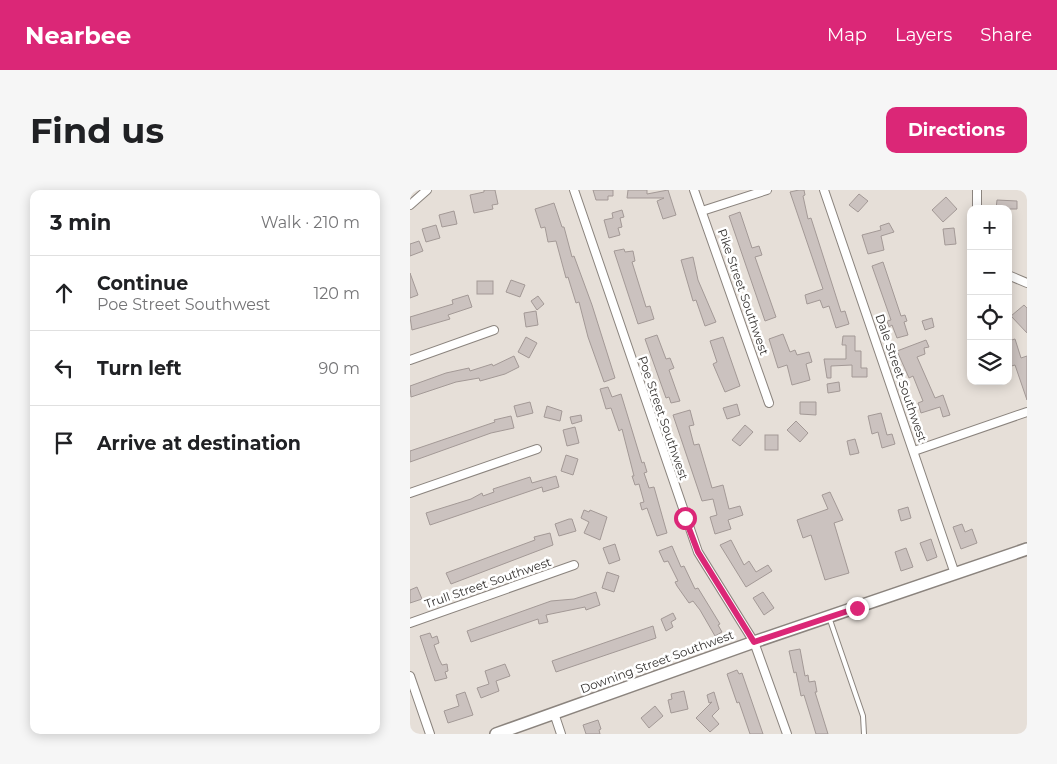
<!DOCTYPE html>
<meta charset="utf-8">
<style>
:root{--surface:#fff;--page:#f6f6f6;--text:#202124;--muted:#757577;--line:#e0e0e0;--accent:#db2777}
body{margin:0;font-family:Montserrat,sans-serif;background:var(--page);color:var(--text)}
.controls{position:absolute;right:15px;top:15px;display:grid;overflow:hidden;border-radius:10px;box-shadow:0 2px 12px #0003}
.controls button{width:45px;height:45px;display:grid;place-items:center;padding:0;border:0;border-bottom:1px solid var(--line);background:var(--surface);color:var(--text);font:25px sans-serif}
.stop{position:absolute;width:15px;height:15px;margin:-11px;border:4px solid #db2777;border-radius:50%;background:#fff}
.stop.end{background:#db2777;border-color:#fff;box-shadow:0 1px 5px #0008}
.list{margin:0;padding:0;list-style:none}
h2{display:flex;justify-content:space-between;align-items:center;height:65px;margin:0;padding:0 20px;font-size:21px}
h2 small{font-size:16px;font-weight:400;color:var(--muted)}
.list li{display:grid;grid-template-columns:32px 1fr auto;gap:15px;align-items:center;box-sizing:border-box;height:75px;padding:0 20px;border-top:1px solid var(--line)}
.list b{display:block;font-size:19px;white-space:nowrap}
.list p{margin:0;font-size:16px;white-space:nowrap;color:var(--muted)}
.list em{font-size:16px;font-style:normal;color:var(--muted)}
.icon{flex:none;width:28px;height:28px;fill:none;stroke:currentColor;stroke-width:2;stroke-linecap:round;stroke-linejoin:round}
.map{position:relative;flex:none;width:617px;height:544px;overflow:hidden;border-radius:10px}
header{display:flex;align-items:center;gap:30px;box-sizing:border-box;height:70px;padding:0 25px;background:var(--accent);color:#fff}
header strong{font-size:24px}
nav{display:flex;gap:28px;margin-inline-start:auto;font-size:18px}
.intro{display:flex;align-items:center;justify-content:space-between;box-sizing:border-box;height:120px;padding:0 30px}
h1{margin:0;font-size:35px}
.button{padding:12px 22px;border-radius:10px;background:var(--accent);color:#fff;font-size:18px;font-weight:700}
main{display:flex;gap:30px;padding:0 30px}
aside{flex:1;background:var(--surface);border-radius:10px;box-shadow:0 2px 12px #0003}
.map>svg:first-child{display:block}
.building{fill:#cbc2bf;stroke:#a39996}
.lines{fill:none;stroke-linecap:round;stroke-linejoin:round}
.lane-casing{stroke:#8b847e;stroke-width:6}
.street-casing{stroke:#8b847e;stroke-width:10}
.secondary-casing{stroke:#8b847e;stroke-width:14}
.lane{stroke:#fff;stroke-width:4}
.street{stroke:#fff;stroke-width:8}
.secondary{stroke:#fff;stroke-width:11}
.route{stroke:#db2777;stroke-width:6}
.labels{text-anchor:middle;stroke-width:5;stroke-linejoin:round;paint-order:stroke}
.street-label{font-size:12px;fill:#34312f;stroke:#fff}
</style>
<header>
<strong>Nearbee</strong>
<nav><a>Map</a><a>Layers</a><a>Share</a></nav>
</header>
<div class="intro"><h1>Find us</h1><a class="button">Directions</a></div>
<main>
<aside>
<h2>3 min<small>Walk · 210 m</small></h2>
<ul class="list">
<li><svg class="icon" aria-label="ahead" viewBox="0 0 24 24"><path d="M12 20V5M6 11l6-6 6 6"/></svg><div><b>Continue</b><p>Poe Street Southwest</p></div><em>120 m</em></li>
<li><svg class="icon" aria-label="left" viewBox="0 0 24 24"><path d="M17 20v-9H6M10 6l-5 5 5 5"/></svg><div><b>Turn left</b></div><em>90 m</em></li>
<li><svg class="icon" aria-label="arrive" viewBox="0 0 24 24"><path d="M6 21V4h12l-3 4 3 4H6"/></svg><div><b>Arrive at destination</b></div></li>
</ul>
</aside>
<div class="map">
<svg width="617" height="544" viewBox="0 0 617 544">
<rect width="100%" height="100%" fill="#e6dfd8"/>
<g class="building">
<path d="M74 0H85L88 14 82 15 83 19 64 23 60 5 74 2Z"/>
<path d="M183 0H203V6H198V10H186Z"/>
<path d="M218 0H237V4L258 0 266 25 253 29 247 11 254 8H217Z"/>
<path d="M389 0H394L395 5 393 6 398 29 401 28 431 122 435 121 439 134 426 138 419 116 413 118 410 110 397 114 395 105 413 99 380 2Z"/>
<path d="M449 4 458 11 448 22 439 15Z"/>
<path d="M536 7 547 19 533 32 522 20Z"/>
<path d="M587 10 607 11V19H586Z"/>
<path d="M144 13 152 37H154L162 67 164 66 182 115 205 188 194 192 178 147 169 112 166 113 158 87 156 88 146 51 138 52 135 37 131 38 125 19Z"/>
<path d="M212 20 214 27 210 28 212 37 208 38 210 45 199 48 194 30 203 28 202 23Z"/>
<path d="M44 21 47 34 32 37 29 25Z"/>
<path d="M330 22 342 58 349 56 352 65 345 67 366 127 355 131 319 26Z"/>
<path d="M479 33 484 42 471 46 474 60 458 64 452 45 471 40 470 36Z"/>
<path d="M26 35 30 48 16 52 12 39Z"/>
<path d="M544 38 546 54 535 55 533 39Z"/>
<path d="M9 51 13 61 0 66V54Z"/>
<path d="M214 59 215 62 223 61 225 71 222 72 236 117 240 116 244 129 228 134 204 61Z"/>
<path d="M283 67 288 90 306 132 295 136 286 110 283 111 271 70Z"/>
<path d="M473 72 491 126 495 125 497 131 494 132 498 145 487 148 482 135 479 137 477 131 481 130 462 76Z"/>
<path d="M0 83 8 105 0 108Z"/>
<path d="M101 90 115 95 110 107 96 102Z"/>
<rect x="67" y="91" width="16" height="13"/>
<path d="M58 105 62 117 38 125 40 129 2 140 0 127 43 114 42 110Z"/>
<path d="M128 106 134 114 127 120 121 111Z"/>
<path d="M614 115 617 118V143L601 126Z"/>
<path d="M126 121 128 135 116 137 114 123Z"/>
<path d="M522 128 524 137 515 140 512 131Z"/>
<path d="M373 144 380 162 385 160 387 165 399 162 402 172 396 174 400 190 382 195 377 175 368 178 359 149Z"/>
<path d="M247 145 256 169 260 168 264 178 259 180 270 211 261 213 259 207 256 208 235 149Z"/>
<path d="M433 146H445V161H451V178H457V187H442V175L421 176V188H417L414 169H436V155H432Z"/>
<path d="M116 147 127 153 119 168 108 162Z"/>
<path d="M313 147 330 196 315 202 303 174 307 172 300 151Z"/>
<path d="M605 149 611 168 617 166V210L605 175 598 177V151Z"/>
<path d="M516 150 519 157 514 158 515 164 507 167 525 208 533 205 540 225 533 227 530 217 511 223 508 213 513 211 503 186 499 188 487 161Z"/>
<path d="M104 166 109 177 95 184 70 191 69 188 46 192 1 207 0 196 36 183 59 178 60 181 82 174 83 176Z"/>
<path d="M429 192 430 201 418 203 417 194Z"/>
<path d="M198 197 202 207 211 204 232 273 234 272 237 282 234 283 239 298 244 297 257 343 247 346 237 318 232 320 230 313 234 312 229 294 225 295 222 286H224L212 239 209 241 201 218 196 219 190 199Z"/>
<path d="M120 212 123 223 107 227 104 216Z"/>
<path d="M390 212H406V225L390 224Z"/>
<path d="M327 214 330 225 317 229 313 218Z"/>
<path d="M137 216 152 221 150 231 134 227Z"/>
<path d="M280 220 284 235 279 236 284 255 289 254 302 298 313 295 319 319 330 316 333 325 318 330 321 339 305 344 300 327 307 325 303 309 292 311 263 225Z"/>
<path d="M471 223 477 245 482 244 485 254 472 258 468 242 462 244 458 226Z"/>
<path d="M171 225 172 231 162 234 160 227Z"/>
<path d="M101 226 104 238 81 243 0 272V261L85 232 84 230Z"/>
<path d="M386 231 398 243 390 252 377 240Z"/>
<path d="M335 235 343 242 330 256 322 250Z"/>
<path d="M165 237 169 253 157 256 153 240Z"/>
<rect x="355" y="245" width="13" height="15"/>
<path d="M445 249 449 263 440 265 437 251Z"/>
<path d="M156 265 168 269 163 285 151 281Z"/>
<path d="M146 286 149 297 133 302 132 297 20 335 16 323 61 309 72 303 73 306 84 302 83 299 120 287 122 293Z"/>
<path d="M420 302 433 330 424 333 439 383 415 390 401 345 393 348 387 330 418 319 412 305Z"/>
<path d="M498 317 501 328 491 331 488 320Z"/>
<path d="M174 320 179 322 180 320 197 327 190 350 174 343 179 332 171 328Z"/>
<path d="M159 329H162L166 341 149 346 145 334Z"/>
<path d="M552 334 555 342 562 339 567 353 551 359 543 337Z"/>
<path d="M140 343 143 355 41 394 36 383 125 350 124 347Z"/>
<path d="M521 349 527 367 517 371 510 353Z"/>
<path d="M321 350 334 375 339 371 346 382 358 375 362 381 336 397 310 355Z"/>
<path d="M205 354 210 370 199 374 193 358Z"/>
<path d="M262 356 271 377 274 376 285 399 288 398 310 434 308 435 312 442 305 446 290 420 283 411 279 413 267 396 265 392 268 391 258 371 254 372 249 361Z"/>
<path d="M496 358 503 377 491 381 485 362Z"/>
<path d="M197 382 209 386 204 402 192 398Z"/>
<path d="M7 397 12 409 0 413V400Z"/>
<path d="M186 402 190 415 176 420 175 417 136 425 138 432 129 434 128 429 61 452 57 441 141 411 164 409Z"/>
<path d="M353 402 364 418 354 425 343 408Z"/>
<path d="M263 423 266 429 261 432 263 437 256 441 251 429Z"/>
<path d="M243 436 246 448 146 482 142 471Z"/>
<path d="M20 443 22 448 27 446 29 453 24 455 29 469 32 475 37 474 38 481 35 482 37 488 25 491 10 446Z"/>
<path d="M390 459 395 486 398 485 399 492 405 491 407 502H405L418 544H406L394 505 391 506 386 482 384 483 379 461Z"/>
<path d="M95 474 100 486 86 491 89 501 71 508 67 498 79 494 75 481Z"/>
<path d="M327 480 329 484 332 483 353 544H340L329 512 327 513 317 484Z"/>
<path d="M274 501 278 519 261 523 258 510 262 509 261 504Z"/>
<path d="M55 502 63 525 38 533 34 521 49 516 46 505Z"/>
<path d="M304 502 309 519 302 526 309 534 300 542 286 528 302 512 299 513 297 505Z"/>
<path d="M245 516 253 526 239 538 231 528Z"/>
<path d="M188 530 191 539 189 540 190 544H176L173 535Z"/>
</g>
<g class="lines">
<defs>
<path id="lane" d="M419 427 453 526 454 544"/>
<g id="street">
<path d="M164 0 288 362 344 452 377 544"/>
<path d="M284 0 359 213"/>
<path d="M414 0 545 384"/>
<path d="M0 15 17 0"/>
<path d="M567 19V0"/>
<path d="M292 21 357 0"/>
<path d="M598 85 617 93"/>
<path d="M0 170 84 140"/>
<path d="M504 261 617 222"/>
<path d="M0 303 127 259"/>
<path d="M0 433 164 375"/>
<path d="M0 486 20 544"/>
<path d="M144 523 151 544"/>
</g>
<path id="secondary" d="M86 544 344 452 617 359"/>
</defs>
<use href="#lane" class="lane-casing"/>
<use href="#street" class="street-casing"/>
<use href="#secondary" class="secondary-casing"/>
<use href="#lane" class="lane"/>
<use href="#street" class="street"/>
<use href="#secondary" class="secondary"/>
</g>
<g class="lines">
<path class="route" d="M275 328 288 362 344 452 447 418"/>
</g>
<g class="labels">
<g class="street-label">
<text transform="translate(333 102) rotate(71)" y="4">Pike Street Southwest</text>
<text transform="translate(491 188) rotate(71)" y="4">Dale Street Southwest</text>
<text transform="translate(253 228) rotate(71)" y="4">Poe Street Southwest</text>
<text transform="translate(78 393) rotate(-19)" y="4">Trull Street Southwest</text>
<text transform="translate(247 472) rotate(-20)" y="4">Downing Street Southwest</text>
</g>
</g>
</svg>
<div class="controls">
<button>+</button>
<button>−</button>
<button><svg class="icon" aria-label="locate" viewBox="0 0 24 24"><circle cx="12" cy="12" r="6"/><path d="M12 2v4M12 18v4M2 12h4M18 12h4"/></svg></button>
<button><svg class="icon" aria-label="layers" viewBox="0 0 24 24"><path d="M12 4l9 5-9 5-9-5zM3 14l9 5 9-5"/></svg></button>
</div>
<div class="stop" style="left:275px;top:328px"></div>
<div class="stop end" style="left:447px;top:418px"></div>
</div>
</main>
